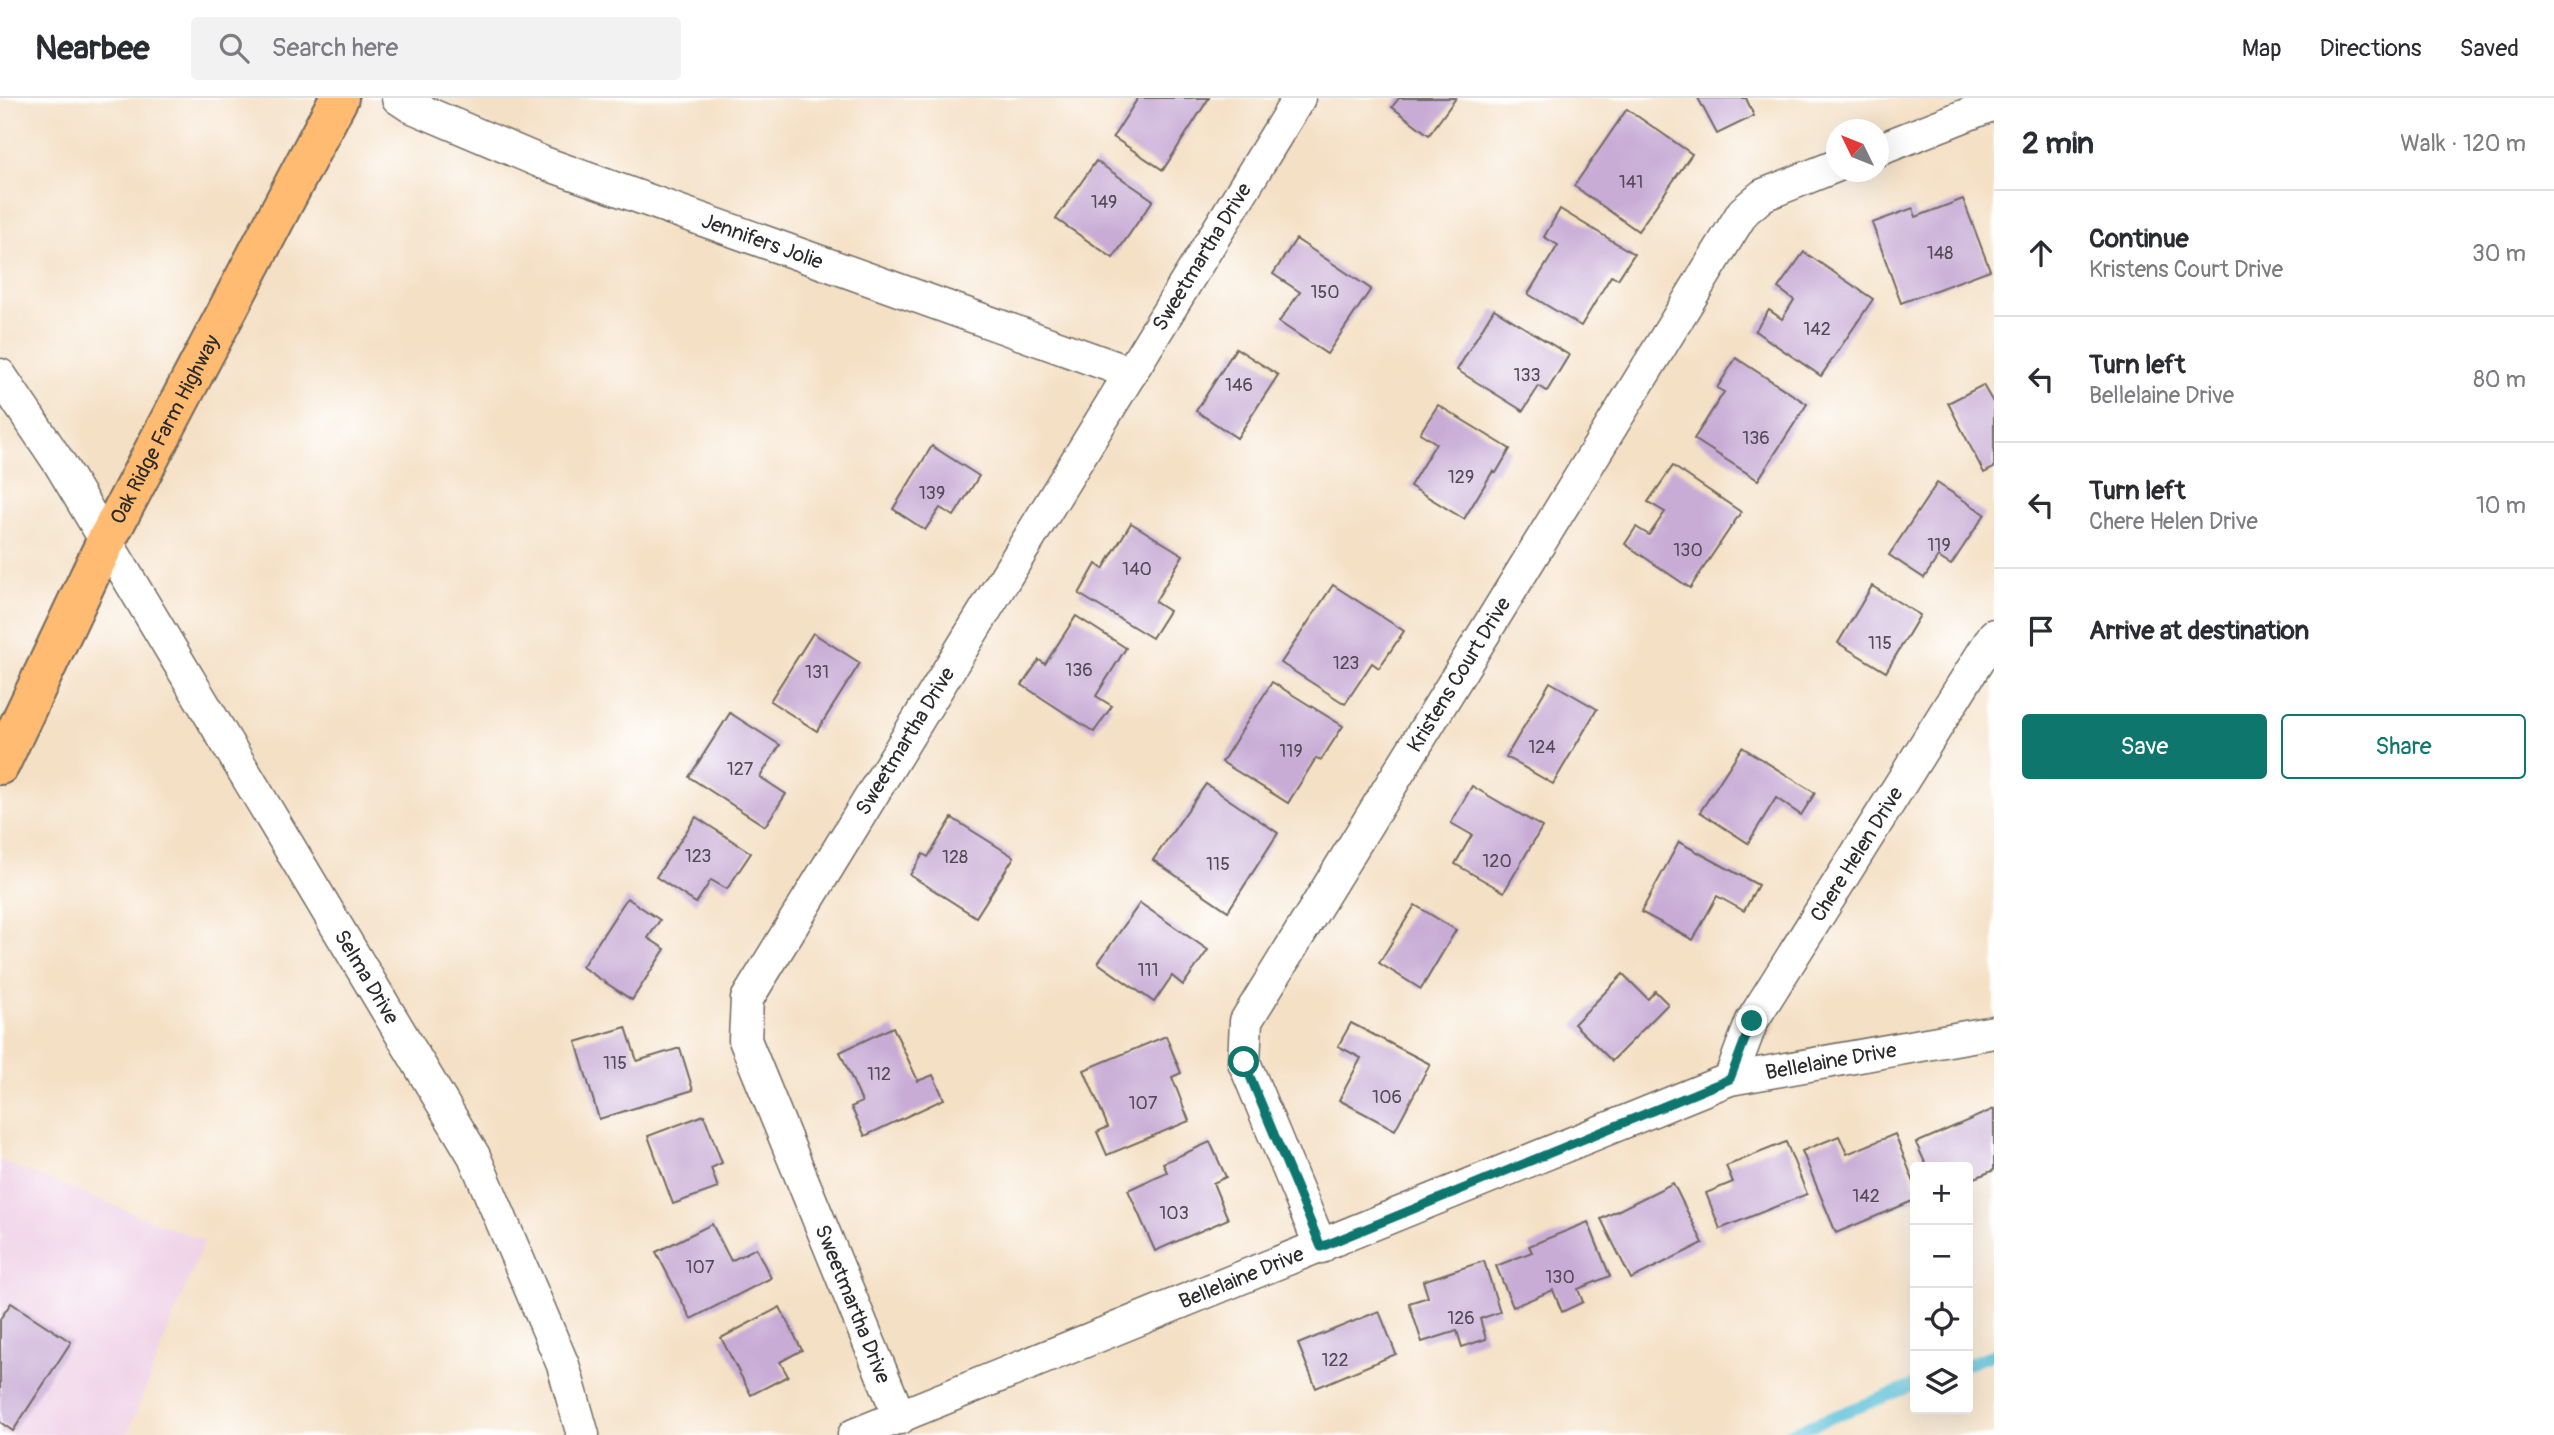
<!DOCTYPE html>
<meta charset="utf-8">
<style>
:root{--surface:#fff;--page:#f2f2f3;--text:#2b2b33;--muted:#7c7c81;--line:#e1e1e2;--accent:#0f766e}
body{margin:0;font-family:Pangolin,sans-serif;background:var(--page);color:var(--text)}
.controls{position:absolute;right:21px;bottom:21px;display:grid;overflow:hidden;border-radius:7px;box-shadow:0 7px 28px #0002}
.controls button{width:63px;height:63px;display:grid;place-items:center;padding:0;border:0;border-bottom:2px solid var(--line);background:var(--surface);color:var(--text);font:35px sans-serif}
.compass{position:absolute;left:1826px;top:21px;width:63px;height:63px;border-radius:50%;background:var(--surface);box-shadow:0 7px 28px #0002;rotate:313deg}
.stop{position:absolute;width:21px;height:21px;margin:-16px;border:5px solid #0f766e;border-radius:50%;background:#fff}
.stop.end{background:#0f766e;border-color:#fff;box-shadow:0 2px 7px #0008}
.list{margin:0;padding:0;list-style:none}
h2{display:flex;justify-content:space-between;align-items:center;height:91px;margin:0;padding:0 28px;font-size:30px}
h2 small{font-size:23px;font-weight:400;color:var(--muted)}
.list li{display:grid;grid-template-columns:46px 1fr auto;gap:21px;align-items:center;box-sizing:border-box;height:126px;padding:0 28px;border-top:2px solid var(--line)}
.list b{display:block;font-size:26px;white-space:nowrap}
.list p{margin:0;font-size:23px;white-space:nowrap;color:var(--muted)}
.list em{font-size:23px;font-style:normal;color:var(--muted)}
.actions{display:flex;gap:14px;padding:21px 28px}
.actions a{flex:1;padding:16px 0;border:2px solid var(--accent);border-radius:7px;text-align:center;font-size:24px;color:var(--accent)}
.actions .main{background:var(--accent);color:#fff}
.icon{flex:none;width:38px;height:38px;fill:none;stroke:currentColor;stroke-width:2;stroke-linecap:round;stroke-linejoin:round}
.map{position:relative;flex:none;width:1994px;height:1337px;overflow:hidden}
header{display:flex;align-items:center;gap:42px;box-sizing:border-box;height:98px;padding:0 35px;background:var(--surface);border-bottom:2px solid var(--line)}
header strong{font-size:33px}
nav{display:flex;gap:38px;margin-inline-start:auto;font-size:24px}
.search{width:490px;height:63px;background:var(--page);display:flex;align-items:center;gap:18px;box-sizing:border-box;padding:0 24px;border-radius:7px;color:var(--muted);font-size:26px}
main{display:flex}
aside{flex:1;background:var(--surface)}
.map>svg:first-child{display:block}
.built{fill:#efd0e6}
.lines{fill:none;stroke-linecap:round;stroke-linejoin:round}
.stream{stroke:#5bc0d8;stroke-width:12}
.building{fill:#c8acd5}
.street-casing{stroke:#716a61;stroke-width:35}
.primary-casing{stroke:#716a61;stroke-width:42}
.street{stroke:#fff;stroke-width:32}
.primary{stroke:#ffbb71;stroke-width:38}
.route{stroke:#0f766e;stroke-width:9}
.labels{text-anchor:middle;stroke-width:6;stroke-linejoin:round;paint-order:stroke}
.number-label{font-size:18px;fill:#524b56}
.street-label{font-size:21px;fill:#2b2b2b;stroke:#fff}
</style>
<header>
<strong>Nearbee</strong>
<div class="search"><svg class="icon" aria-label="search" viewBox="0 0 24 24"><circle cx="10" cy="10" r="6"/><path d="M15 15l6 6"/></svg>Search here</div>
<nav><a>Map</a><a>Directions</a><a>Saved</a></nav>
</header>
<main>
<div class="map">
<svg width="1994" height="1337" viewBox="0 0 1994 1337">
<rect width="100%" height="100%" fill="#fff"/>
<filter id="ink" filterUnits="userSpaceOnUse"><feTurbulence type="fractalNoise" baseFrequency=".0143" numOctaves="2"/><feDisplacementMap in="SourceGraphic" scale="14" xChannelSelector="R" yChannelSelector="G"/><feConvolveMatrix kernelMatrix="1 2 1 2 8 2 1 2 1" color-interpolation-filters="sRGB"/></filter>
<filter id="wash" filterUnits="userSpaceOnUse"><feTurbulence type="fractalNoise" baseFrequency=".00686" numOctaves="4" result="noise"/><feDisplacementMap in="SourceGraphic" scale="28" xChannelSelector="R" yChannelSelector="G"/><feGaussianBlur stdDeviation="1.57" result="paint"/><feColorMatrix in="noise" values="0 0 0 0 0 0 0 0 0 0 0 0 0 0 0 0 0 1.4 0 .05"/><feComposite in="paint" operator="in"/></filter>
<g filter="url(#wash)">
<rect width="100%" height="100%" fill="#f4e0c5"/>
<path class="built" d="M0 1063 204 1143 127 1337H0Z"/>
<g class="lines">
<g class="stream">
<path d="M1968 1266 1994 1256"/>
<path d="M1786 1337 1915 1287"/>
</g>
</g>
<g id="blocks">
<g class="building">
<path d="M1138 0H1209L1163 72 1113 39Z"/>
<path d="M1399 0H1456L1429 37 1392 9Z"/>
<path d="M1698 0H1746L1754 18 1717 36Z"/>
<path d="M1627 11 1692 56 1638 133 1574 88Z"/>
<path d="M1096 63 1153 102 1113 160 1056 121Z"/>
<path d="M1963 101 1990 172 1901 205 1872 125 1913 110 1916 119Z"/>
<path d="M1560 111 1634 156 1618 181 1611 178 1581 228 1528 196 1558 147 1544 139Z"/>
<path d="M1296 141 1371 191 1327 256 1279 224 1300 194 1273 176Z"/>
<path d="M1804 154 1873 201 1821 278 1755 233 1769 212 1782 221 1794 202 1778 190Z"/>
<path d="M1494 211 1569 257 1547 293 1539 288 1523 313 1457 272Z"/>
<path d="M1236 250 1278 277 1237 340 1196 313Z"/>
<path d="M1736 260 1807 306 1758 382 1694 341 1724 294 1717 290Z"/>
<path d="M1983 287 1994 306V370L1984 375 1948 305Z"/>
<path d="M1438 307 1510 351 1496 375 1493 373 1464 421 1410 388 1436 345 1420 335Z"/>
<path d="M932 348 979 378 954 418 940 410 925 432 893 411Z"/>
<path d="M1673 368 1741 414 1690 490 1625 446 1636 429 1649 437 1665 414 1648 404Z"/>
<path d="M1937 385 1985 416 1951 467 1938 459 1924 480 1889 457Z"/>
<path d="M1131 425 1183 457 1155 504 1169 513 1152 540 1079 496 1096 466 1103 471Z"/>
<path d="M1333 487 1404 533 1379 570 1372 565 1345 606 1281 565Z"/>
<path d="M1872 488 1920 517 1886 574 1838 545Z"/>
<path d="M1076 518 1126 550 1096 598 1112 608 1094 634 1022 587 1039 562 1045 566Z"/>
<path d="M813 535 860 565 817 633 770 603Z"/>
<path d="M1272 584 1343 628 1321 662 1316 660 1288 705 1222 664Z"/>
<path d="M1550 584 1597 611 1553 686 1506 659Z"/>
<path d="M730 615 780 647 760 679 786 696 765 728 689 679Z"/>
<path d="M1742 649 1815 695 1801 717 1776 700 1748 745 1700 714Z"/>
<path d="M1206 686 1278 735 1228 813 1153 762Z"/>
<path d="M1472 688 1542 729 1504 794 1455 766 1472 737 1451 725Z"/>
<path d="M696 719 751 755 727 791 711 782 696 805 656 779Z"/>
<path d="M952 720 1014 759 976 819 910 777 923 756 928 759Z"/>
<path d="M1679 744 1758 787 1744 813 1717 798 1693 842 1641 814Z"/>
<path d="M627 800 660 822 648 840 665 851 632 902 582 869Z"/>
<path d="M1140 805 1208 852 1183 887 1172 878 1154 904 1098 865Z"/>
<path d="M1415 807 1456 832 1421 891 1379 865Z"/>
<path d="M1623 876 1648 901 1655 893 1668 906 1612 963 1574 926Z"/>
<path d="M1351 925 1430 966 1395 1032 1339 1002 1361 960 1338 948Z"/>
<path d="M626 929 637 963 680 950 693 992 599 1021 576 944Z"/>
<path d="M893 929 918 983 933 977 944 1001 865 1038 851 1009 862 1004 840 954Z"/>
<path d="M1166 938 1181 975 1172 979 1189 1023 1107 1057 1097 1034 1108 1029 1084 972Z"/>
<path d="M1994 1011V1072L1968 1083V1069H1927L1916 1045Z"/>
<path d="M704 1017 722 1065 711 1070 718 1090 673 1106 648 1038Z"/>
<path d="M1895 1036 1915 1087V1102L1836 1135 1802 1053 1839 1038 1847 1056Z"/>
<path d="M1210 1044 1226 1079 1213 1085 1228 1121 1155 1153 1128 1092 1167 1074 1163 1065Z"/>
<path d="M1786 1044 1807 1096 1720 1131 1706 1095 1733 1084 1726 1068Z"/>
<path d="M1673 1085 1703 1145 1631 1181 1601 1121Z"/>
<path d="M1588 1124 1610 1178 1578 1191 1583 1204 1562 1214 1553 1192 1513 1209 1496 1168 1532 1154 1529 1148Z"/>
<path d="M712 1126 731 1163 756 1150 771 1180 691 1221 656 1154Z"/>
<path d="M1484 1163 1500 1214 1480 1221 1486 1241 1462 1249 1457 1233 1422 1244 1409 1205 1428 1199 1423 1183Z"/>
<path d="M11 1205 71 1244 13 1333 0 1324V1221Z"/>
<path d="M780 1209 802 1252 780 1264 788 1278 751 1297 721 1240Z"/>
<path d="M1379 1213 1396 1256 1316 1290 1298 1246Z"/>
</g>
</g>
</g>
<g filter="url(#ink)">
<use href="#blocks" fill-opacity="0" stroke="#716a61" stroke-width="2"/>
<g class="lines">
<defs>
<g id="street">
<path id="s1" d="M398 0 410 8 544 65 1131 275"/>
<path d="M1878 52 1994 6"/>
<path id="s2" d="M0 277 60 366 474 1058 563 1267 583 1337"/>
<path id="s3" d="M1730 981 1752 923 1994 537"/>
<path id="s4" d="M1321 1149 1244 964 1246 923 1743 114 1763 97 1836 68"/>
<path id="s5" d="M900 1320 745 942 747 901 1299 0"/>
<path id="s6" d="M854 1337 1730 981 1994 934"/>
</g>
<g id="primary">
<path id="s7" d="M0 667 105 445 339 0"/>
</g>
</defs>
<use href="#street" class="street-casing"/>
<use href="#primary" class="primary-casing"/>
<use href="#street" class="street"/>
<use href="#primary" class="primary"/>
</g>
</g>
<g class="lines" filter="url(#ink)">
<path class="route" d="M1244 964 1321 1149 1730 981 1752 923"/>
</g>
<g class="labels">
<g class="number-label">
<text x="1631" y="90">141</text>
<text x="1104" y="110">149</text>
<text x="1940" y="161">148</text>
<text x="1325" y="200">150</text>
<text x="1817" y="237">142</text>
<text x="1527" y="283">133</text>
<text x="1239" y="293">146</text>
<text x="1756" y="346">136</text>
<text x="1461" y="385">129</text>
<text x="932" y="401">139</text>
<text x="1939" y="453">119</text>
<text x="1688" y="458">130</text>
<text x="1137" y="477">140</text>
<text x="1880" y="551">115</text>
<text x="1346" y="571">123</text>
<text x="1079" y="578">136</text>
<text x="817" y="580">131</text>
<text x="1542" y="655">124</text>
<text x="1291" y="659">119</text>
<text x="740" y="677">127</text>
<text x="698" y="764">123</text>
<text x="955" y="765">128</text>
<text x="1497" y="769">120</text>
<text x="1218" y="772">115</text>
<text x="1148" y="878">111</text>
<text x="615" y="971">115</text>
<text x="879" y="982">112</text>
<text x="1387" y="1005">106</text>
<text x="1143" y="1011">107</text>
<text x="1866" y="1104">142</text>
<text x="1174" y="1121">103</text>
<text x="700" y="1175">107</text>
<text x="1560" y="1185">130</text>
<text x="1461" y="1226">126</text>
<text x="1335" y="1268">122</text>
</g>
<g class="street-label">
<text dy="7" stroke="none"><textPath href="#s1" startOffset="392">Jennifers Jolie</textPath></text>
<text dy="7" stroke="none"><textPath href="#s5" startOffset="1320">Sweetmartha Drive</textPath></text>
<text dy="7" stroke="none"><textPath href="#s7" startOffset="374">Oak Ridge Farm Highway</textPath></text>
<text dy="7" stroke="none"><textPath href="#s4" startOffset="648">Kristens Court Drive</textPath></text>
<text dy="7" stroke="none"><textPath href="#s5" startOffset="752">Sweetmartha Drive</textPath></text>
<text dy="7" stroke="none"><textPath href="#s3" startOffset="259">Chere Helen Drive</textPath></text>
<text dy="7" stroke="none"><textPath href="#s2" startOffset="705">Selma Drive</textPath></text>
<text dy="7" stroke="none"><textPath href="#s6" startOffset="1048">Bellelaine Drive</textPath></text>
<text dy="7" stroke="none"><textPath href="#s6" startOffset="418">Bellelaine Drive</textPath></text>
<text transform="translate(853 1206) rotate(68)" y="7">Sweetmartha Drive</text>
</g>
</g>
</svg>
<div class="controls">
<button>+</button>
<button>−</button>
<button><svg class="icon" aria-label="locate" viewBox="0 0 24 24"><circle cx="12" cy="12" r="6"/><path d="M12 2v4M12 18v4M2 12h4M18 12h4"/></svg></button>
<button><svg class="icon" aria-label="layers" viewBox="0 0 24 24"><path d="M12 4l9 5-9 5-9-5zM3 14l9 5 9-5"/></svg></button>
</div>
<svg class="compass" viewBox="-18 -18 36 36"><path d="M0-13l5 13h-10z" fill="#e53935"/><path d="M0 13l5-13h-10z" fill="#7c7c81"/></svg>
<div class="stop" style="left:1244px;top:964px"></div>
<div class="stop end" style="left:1752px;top:923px"></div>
</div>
<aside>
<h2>2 min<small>Walk · 120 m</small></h2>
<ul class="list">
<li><svg class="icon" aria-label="ahead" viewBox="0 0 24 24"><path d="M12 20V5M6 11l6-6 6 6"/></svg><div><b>Continue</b><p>Kristens Court Drive</p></div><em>30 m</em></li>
<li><svg class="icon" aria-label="left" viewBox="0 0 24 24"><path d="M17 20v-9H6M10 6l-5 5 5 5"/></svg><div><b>Turn left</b><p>Bellelaine Drive</p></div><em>80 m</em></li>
<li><svg class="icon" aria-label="left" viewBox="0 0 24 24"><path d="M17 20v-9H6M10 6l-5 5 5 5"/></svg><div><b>Turn left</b><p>Chere Helen Drive</p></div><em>10 m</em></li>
<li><svg class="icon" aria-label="arrive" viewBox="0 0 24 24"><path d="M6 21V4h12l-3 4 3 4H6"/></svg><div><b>Arrive at destination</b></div></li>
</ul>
<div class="actions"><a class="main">Save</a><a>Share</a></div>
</aside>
</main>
